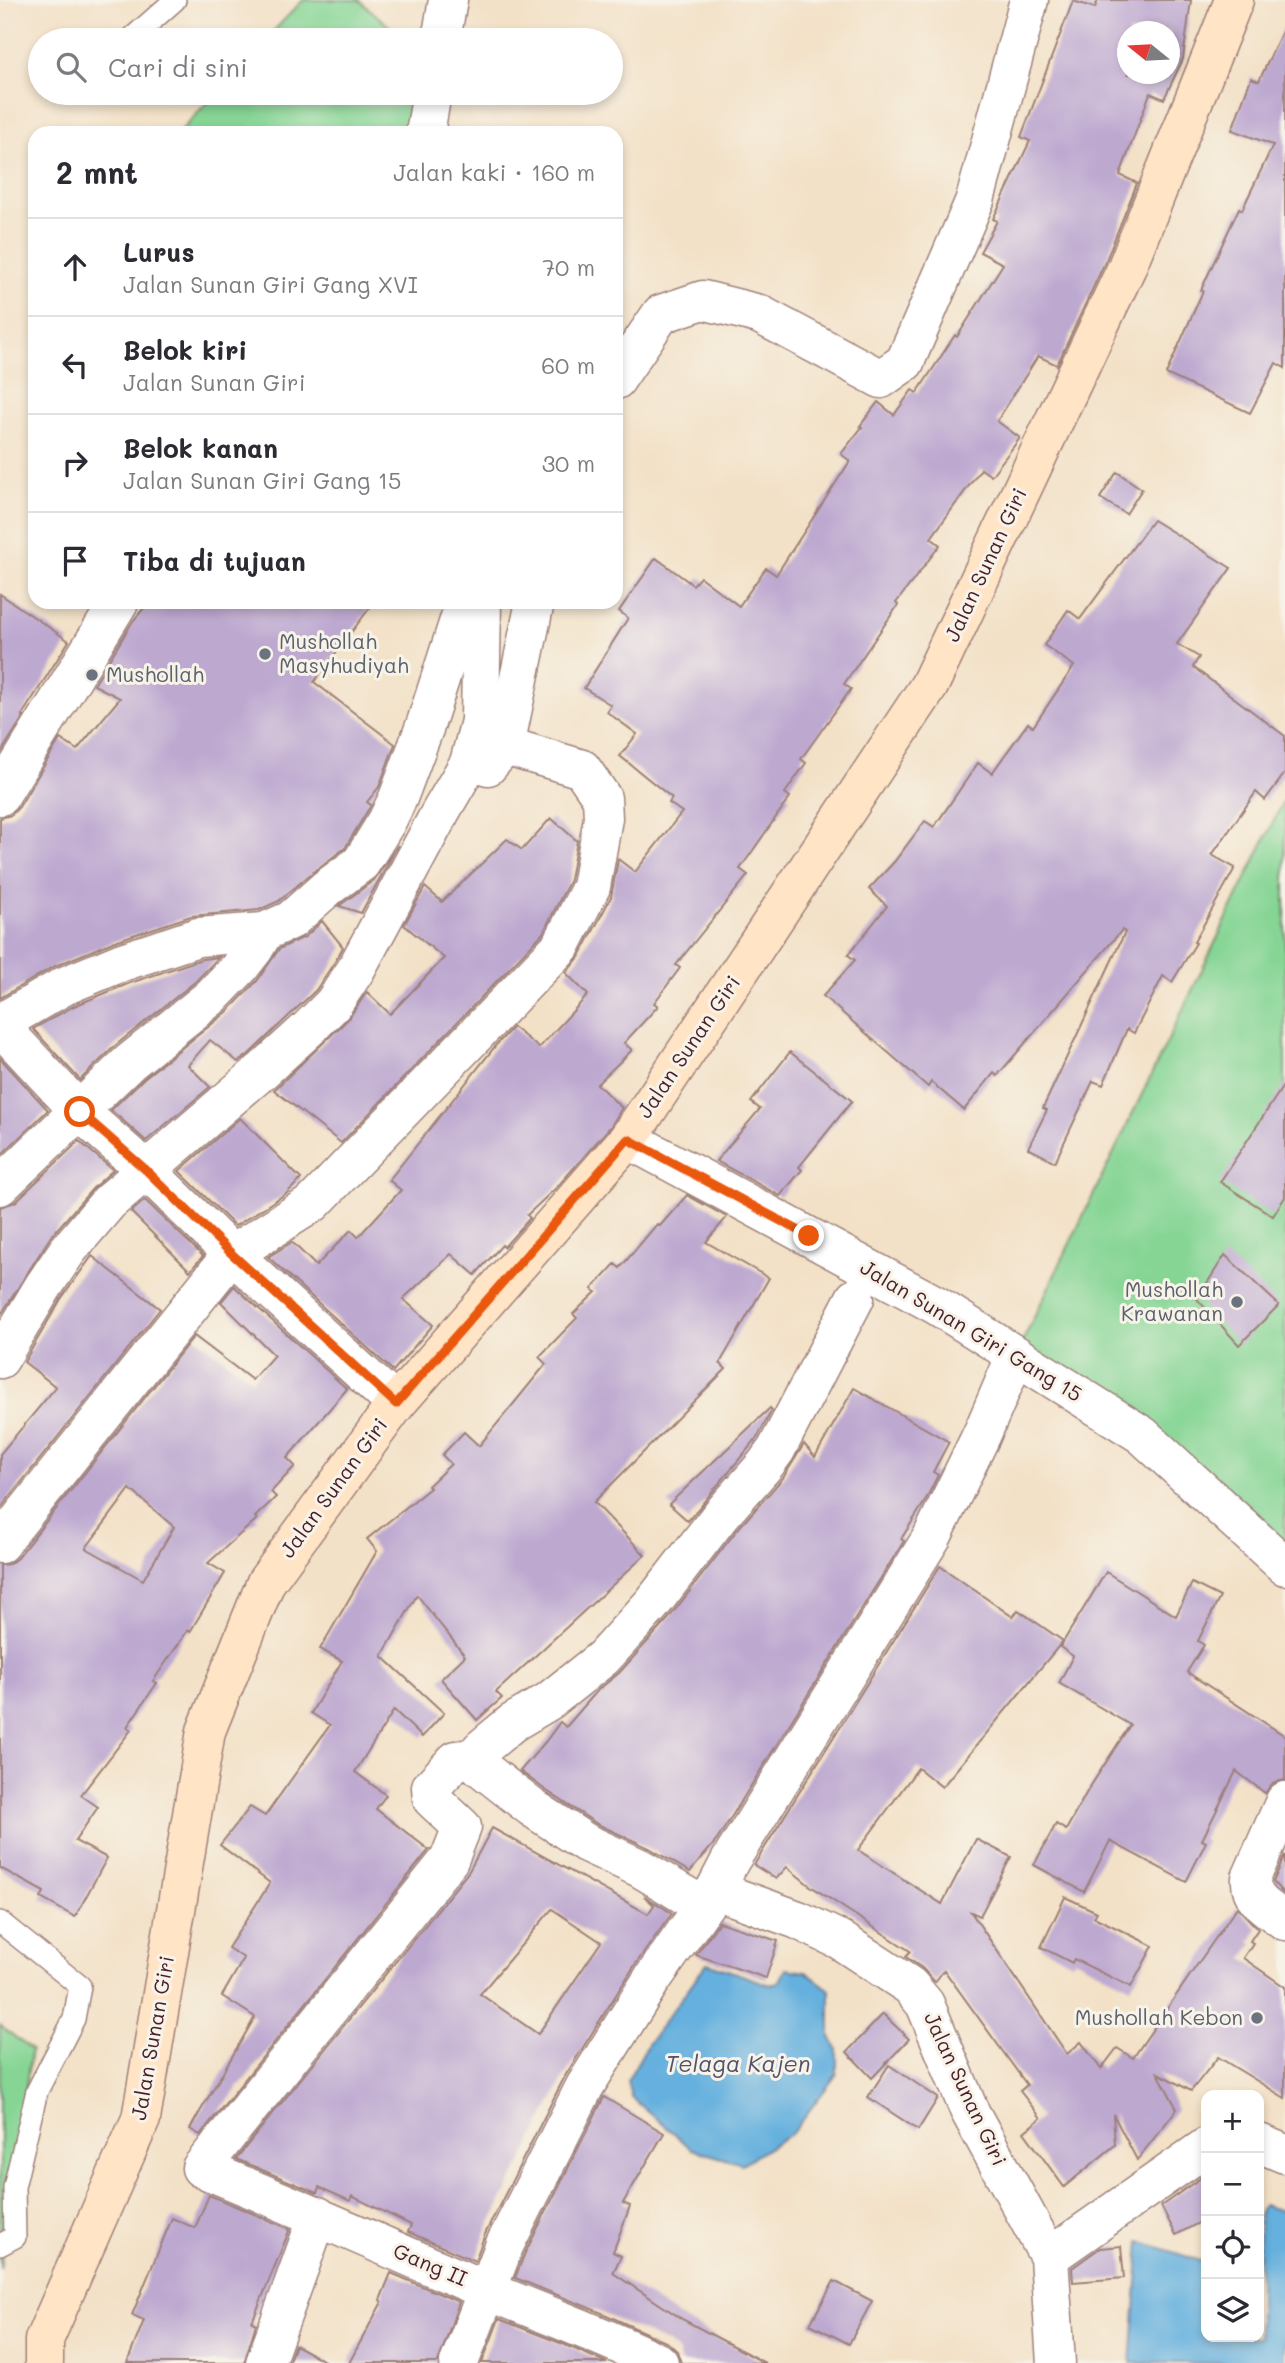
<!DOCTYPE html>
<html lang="id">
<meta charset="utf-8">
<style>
:root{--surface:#fff;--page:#f7f7f7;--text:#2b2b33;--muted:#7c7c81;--line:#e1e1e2}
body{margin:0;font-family:Mali,sans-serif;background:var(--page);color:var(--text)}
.controls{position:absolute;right:21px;bottom:21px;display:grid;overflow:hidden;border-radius:14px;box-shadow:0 4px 10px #0003}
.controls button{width:63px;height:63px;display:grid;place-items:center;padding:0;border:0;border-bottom:2px solid var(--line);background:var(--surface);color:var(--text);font:35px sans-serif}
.compass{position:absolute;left:1117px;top:21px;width:63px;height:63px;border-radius:50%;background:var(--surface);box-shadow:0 4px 10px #0003;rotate:288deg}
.stop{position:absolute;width:21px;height:21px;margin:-16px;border:5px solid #ea580c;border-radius:50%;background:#fff}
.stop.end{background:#ea580c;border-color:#fff;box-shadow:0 2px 7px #0008}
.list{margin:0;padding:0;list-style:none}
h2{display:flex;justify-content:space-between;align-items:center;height:91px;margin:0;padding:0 28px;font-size:30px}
h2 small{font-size:23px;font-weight:400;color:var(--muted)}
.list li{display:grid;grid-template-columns:46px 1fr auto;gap:21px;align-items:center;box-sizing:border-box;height:98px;padding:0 28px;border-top:2px solid var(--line)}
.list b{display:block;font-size:26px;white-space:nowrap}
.list p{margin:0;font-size:23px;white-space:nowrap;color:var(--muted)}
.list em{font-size:23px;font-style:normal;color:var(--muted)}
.icon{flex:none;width:38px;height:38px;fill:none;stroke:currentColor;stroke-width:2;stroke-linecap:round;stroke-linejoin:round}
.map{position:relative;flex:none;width:1285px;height:2363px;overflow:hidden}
.search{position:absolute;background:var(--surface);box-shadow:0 4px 10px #0003;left:28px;top:28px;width:595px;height:77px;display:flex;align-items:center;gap:18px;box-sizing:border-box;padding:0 24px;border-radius:38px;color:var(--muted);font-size:26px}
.panel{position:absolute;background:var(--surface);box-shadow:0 4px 10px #0003;left:28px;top:126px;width:595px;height:483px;border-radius:21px}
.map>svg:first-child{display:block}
.green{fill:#86d595;stroke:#687a60;stroke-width:2}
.water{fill:#65b0de;stroke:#586884;stroke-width:2}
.building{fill:#bda8d0;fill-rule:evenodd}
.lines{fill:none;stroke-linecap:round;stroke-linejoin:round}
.lane-casing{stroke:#9e8079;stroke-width:24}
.street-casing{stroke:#9e8079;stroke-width:41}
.secondary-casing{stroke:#9e8079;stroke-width:41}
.lane{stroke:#fff;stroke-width:21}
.street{stroke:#fff;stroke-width:38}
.secondary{stroke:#ffe4c6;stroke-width:38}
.route{stroke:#ea580c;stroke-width:9}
.worship-dot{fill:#6b7280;stroke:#f7f3e8;stroke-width:2.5}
.labels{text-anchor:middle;stroke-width:6;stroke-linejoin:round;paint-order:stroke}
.street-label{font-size:21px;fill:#4a1f2b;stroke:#f7f3e8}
.worship-label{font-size:21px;fill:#5b616d;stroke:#f7f3e8;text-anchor:start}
.water-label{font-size:23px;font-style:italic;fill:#53526a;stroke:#f7f3e8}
</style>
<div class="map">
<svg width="1285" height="2363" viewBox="0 0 1285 2363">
<rect width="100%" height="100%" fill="#f7f3e8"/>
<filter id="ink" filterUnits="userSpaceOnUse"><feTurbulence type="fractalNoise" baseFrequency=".0143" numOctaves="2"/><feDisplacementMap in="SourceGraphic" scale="14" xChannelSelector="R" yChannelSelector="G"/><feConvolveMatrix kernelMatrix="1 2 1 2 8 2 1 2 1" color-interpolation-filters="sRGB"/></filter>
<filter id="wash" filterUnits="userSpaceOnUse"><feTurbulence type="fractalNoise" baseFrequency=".00686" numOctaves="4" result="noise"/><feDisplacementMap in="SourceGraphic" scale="28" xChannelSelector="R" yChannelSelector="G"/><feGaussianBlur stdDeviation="1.57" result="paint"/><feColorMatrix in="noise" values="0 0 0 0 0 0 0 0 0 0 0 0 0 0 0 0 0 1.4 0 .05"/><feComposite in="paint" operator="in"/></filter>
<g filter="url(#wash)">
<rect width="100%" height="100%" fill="#f3e1c7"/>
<g class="green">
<path d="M303 0H359L405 40H265Z"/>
<path d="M216 93H445L427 133H179Z"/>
<path d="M1285 798V1567L1016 1355Z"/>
<path d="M0 2025 31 2050 0 2269Z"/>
</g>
<g class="water">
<path d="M707 1963 771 1985 780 1981 786 1969 806 1972 830 1990V2035L837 2049V2074L792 2133 742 2164 692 2149 631 2097 627 2081 648 2044Z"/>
<path d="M1263 2205 1285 2212V2363H1131L1140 2241 1206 2263V2337H1259V2215Z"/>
</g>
<g id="blocks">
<g class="building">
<path d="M1098 0H1191L1183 59 1164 99 1150 93 1120 175 1137 183 1106 260 1057 365 1038 356 997 421 1020 438 991 476 981 469 931 538 940 545 896 603 898 605 844 684 851 689 801 759 806 763 785 793 790 797 740 869 748 875 676 965 680 968 654 1003 658 1006 624 1043 632 1050 597 1084 622 1108 611 1126 557 1187 527 1215 530 1218 504 1247 502 1245 475 1275 451 1254 403 1299 433 1325 393 1371 268 1257 292 1242 316 1266 351 1230 358 1237 401 1190 389 1180 497 1044 513 1027 539 1048 588 995 566 973 580 956 611 897 618 859 635 872 682 812 669 803 672 798 620 756 637 734 607 712 611 705 584 688 628 618 619 611 656 558 693 585 700 577 739 606 766 568 776 575 850 461 841 454 862 427 860 426 878 402 894 415 912 390 917 393 955 335 957 337 1003 264 980 252 997 221 993 219 1030 141 1021 137 1073 1 1095 8ZM1128 32H1170V74H1128Z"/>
<path d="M1285 25V368L1276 363 1250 413 1166 374 1203 291 1201 290 1239 208 1242 210 1273 145 1232 130 1251 78 1259 81Z"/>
<path d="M1117 472 1142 489 1126 514 1100 498Z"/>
<path d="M1153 520 1231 568 1177 644 1199 657 1193 667 1285 736V773L1265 800 1256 792 1212 855 1235 868 1194 942 1196 943 1172 982 1163 976 1134 1033 1127 1029 1103 1085 1093 1081 1055 1162 1028 1148 1047 1110 1043 1108 1125 932 1122 930 997 1076 994 1073 964 1110 931 1082 928 1087 823 996 855 960 848 955 887 906 869 889 894 862 925 821 934 827 978 763 992 773 1028 723 1033 727 1074 666 1044 645 1068 610 1080 619Z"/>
<path d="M0 594 69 641 22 715 24 716 0 754Z"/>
<path d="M149 602H374L314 682 395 744 379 787 367 802 371 805 368 810 345 848 313 872 279 901 259 910 191 916 115 941 55 966 0 998V818L11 815 19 807 60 739 77 750 120 698 94 685 133 621Z"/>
<path d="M551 818 577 841 570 880 543 933 341 1143 274 1090 348 1019 367 992 390 1014 444 958 404 925 425 887 442 902 507 839 522 850Z"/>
<path d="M398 845 361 913 339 906 374 880Z"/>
<path d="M322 921 343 947 336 960 316 990 248 1055 238 1062 210 1040 188 1065 210 1087 146 1141 111 1110 144 1078 227 1012 257 981 279 949 305 937Z"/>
<path d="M219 957 196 981 116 1045 80 1080 33 1029 74 1006 130 983 202 959Z"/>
<path d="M790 1052 852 1101 799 1167 802 1170 780 1196 716 1161 760 1109 751 1102Z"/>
<path d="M0 1058 48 1110 0 1156Z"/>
<path d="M1285 1083V1197L1273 1216 1220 1182Z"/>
<path d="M240 1118 301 1179 287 1193 235 1226 179 1171Z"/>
<path d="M79 1141 113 1170 93 1188 51 1236 2 1313 0 1311V1207L15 1202Z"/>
<path d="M687 1195 727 1217 706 1242 769 1278 720 1363 726 1369 594 1502 645 1555 496 1692 502 1698 477 1720 441 1679 465 1656 417 1595 382 1656 444 1713 422 1737 394 1710 355 1772 386 1795 376 1809 429 1850 200 2135 190 2129 255 2017 222 1996 244 1958 228 1948 270 1883 220 1845 250 1807 265 1816 330 1725 311 1713 342 1661 320 1649 377 1551 367 1539 430 1488 428 1486 451 1464 442 1455 464 1432 479 1446 546 1364 539 1357 577 1318 573 1314 596 1292 592 1289 615 1264 620 1268 657 1224 660 1226Z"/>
<path d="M145 1200 203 1256 190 1271 131 1212Z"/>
<path d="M1225 1255 1279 1305 1239 1345 1197 1299Z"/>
<path d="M92 1256 160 1309 0 1509V1454L56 1387 24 1362 61 1299Z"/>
<path d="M234 1286 347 1389 287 1458 295 1466 271 1492 276 1497 255 1517 257 1519 208 1563 225 1573 190 1632 188 1630 153 1681 157 1683 127 1727 131 1730 81 1795 98 1807 75 1841 107 1858 75 1917 41 1898 44 1892 0 1868V1565L9 1564 17 1558 194 1336 252 1380 274 1355 221 1302ZM130 1489 174 1527 143 1580 86 1548Z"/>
<path d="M854 1388 949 1442 933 1472 938 1475 924 1503 901 1539 904 1541 717 1840 690 1872 649 1848 597 1824 544 1789 520 1771 546 1741 560 1722 566 1727 598 1690 619 1673 668 1619 737 1530 783 1478 804 1444 815 1457Z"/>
<path d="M770 1408 772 1410 757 1438 688 1521 669 1504Z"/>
<path d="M940 1566 1013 1617 1018 1610 1063 1641 942 1787 918 1768 858 1850 942 1904 976 1839 1011 1857 980 1916 971 1912 1067 2054 1081 2042 1101 2069 1117 2048 1133 2058 1237 1907 1258 1929 1250 1941 1253 1943 1243 1958 1285 1987V2098L1218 2057 1191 2091 1158 2073 1177 2109 1137 2160 1113 2114 1115 2145 1064 2187 1024 2132 1041 2118 1020 2091 1027 2085 944 1970 935 1982 922 1968 906 1957 910 1951 809 1885 787 1867 776 1879 754 1865Z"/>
<path d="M1106 1572 1176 1616 1192 1583 1220 1597 1198 1641 1204 1645 1187 1672 1285 1736V1780L1273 1783 1265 1793 1236 1771 1202 1840 1206 1842 1186 1882 1110 1841 1084 1892 1034 1865 1056 1824 1066 1830 1088 1790 1130 1725 1059 1683 1073 1656 1060 1647Z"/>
<path d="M492 1828 648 1914 654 1905 644 1896 672 1913 633 1968 565 2076 485 2234 475 2261 408 2232 411 2225 352 2196 350 2201 319 2187 317 2193 236 2159 469 1871ZM552 1909 601 1942 538 2034 480 1994Z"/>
<path d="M1285 1855V1891L1283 1893 1273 1882Z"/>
<path d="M1065 1897 1097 1912 1094 1917 1153 1946 1131 1987 1074 1959 1072 1963 1041 1947Z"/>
<path d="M719 1922 778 1941 766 1978 696 1955Z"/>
<path d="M883 2014 909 2039 872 2078 847 2052Z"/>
<path d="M889 2065 938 2098 918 2130 868 2097Z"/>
<path d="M604 2097 664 2133 623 2203 630 2206 613 2252 621 2256 613 2273 682 2319 765 2363H681L677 2351 668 2343 602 2313 515 2278 525 2253Z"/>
<path d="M1206 2174V2219L1176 2235 1161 2206Z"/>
<path d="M209 2195 290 2229 252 2322 256 2324 244 2363H127L144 2320 132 2315 172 2218 195 2228Z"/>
<path d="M1121 2246 1124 2278 1073 2282 1072 2268 1100 2248Z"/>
<path d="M391 2273 459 2302 438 2363H349L382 2302 380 2300Z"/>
<path d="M834 2281 872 2301 849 2344 810 2324Z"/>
<path d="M499 2319 563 2344 607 2363H482Z"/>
<path d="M295 2345 328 2363H288Z"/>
</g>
</g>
</g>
<g filter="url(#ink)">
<use href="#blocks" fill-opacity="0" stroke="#9e8079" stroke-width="2"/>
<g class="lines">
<defs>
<g id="lane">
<path d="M130 40 175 0"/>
<path d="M0 1922 80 1986 74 2019 37 2091 14 2187 15 2237 0 2245"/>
</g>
<g id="street">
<path d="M441 40 448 0"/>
<path d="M425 133 432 93"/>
<path d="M616 380 661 314 703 300 759 314 881 379 905 362 975 200 1029 0"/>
<path d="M488 766 505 746 535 602"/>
<path d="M0 796 119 602"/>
<path d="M0 1023 64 986 122 962 198 937 264 932 291 920 327 888 361 863 387 821 398 798 425 726 465 602"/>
<path d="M0 1026 80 1112 146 1170 232 1254 396 1404"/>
<path d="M628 1139 936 1305 1142 1435 1285 1566"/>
<path d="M0 1186 130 1062 211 997 240 967 254 949 264 932"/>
<path d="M0 1359 43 1287 68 1250 109 1202 262 1071 307 1030 333 1004 355 971 441 811 469 763 480 721 482 602"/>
<path d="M0 1544 232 1254 313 1203 561 946 591 887 603 818 602 798 582 769 505 746"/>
<path d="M479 1757 456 1760 431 1787 432 1799 462 1827 449 1860 201 2168C295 2206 388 2248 481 2288 541 2313 601 2334 659 2363"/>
<path d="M1285 1801 1251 1878C1249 1900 1269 1909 1285 1921"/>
<path d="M715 1890 730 1861 932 1537 982 1434 1016 1355"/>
<path d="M703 1906 640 1868 586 1843 531 1807 484 1770 479 1766 481 1749 488 1743 512 1723 549 1701 603 1658 652 1604 720 1516 765 1465 776 1450 855 1298"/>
<path d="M1259 2143 1285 2154"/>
<path d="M1049 2257 1206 2147"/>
<path d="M265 2363 318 2216"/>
<path d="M459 2363 505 2244 585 2086 651 1981 715 1890 798 1920 840 1940 910 1986 925 2004 969 2110 1049 2257 1056 2363"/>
</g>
<path id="secondary" d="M44 2363V2340L141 2119 206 1731 266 1582 396 1404 628 1139 929 686 1126 269 1234 0"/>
</defs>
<use href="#lane" class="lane-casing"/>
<use href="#street" class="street-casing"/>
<use href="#secondary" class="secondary-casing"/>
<use href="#lane" class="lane"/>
<use href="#street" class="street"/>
<use href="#secondary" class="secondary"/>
</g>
</g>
<g class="lines" filter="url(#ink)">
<path class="route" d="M80 1112 146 1170 232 1254 396 1404 628 1139 809 1236"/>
</g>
<g class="worship-dot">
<circle cx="265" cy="654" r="7"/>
<circle cx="92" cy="675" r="7"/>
<circle cx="1237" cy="1302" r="7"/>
<circle cx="1257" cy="2018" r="7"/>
</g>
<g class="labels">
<g class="street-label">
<text transform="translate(986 565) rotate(-65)" y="7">Jalan Sunan Giri</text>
<text transform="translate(689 1047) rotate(-56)" y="7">Jalan Sunan Giri</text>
<text transform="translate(971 1331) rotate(31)" y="7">Jalan Sunan Giri Gang 15</text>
<text transform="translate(334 1488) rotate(-54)" y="7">Jalan Sunan Giri</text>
<text transform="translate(153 2038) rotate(-80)" y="7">Jalan Sunan Giri</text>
<text transform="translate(965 2089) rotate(65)" y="7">Jalan Sunan Giri</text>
<text transform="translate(430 2265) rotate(23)" y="7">Gang II</text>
</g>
<g class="worship-label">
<text x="279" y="649">Mushollah<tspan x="279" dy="24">Masyhudiyah</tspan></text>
<text x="106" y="682">Mushollah</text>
<text x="1223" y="1297" text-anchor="end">Mushollah<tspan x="1223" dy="24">Krawanan</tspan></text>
<text x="1243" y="2025" text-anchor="end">Mushollah Kebon</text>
</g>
<g class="water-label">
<text x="738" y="2072">Telaga Kajen</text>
</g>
</g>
</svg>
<div class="controls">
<button>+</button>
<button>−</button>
<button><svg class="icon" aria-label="locate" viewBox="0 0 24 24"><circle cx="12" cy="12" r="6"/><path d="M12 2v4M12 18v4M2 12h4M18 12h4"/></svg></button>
<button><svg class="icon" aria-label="layers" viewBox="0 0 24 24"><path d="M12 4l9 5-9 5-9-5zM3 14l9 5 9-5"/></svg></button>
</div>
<svg class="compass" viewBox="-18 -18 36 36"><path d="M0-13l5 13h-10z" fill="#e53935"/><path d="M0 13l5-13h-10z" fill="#7c7c81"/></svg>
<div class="stop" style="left:80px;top:1112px"></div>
<div class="stop end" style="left:809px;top:1236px"></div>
<div class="search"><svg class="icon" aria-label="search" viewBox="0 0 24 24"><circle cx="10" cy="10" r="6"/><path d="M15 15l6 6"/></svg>Cari di sini</div>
<section class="panel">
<h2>2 mnt<small>Jalan kaki · 160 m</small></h2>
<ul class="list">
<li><svg class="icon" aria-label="ahead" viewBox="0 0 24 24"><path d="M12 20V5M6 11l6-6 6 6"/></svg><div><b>Lurus</b><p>Jalan Sunan Giri Gang XVI</p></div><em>70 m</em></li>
<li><svg class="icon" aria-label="left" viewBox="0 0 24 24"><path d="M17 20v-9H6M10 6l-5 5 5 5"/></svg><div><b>Belok kiri</b><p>Jalan Sunan Giri</p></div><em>60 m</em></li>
<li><svg class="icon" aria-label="right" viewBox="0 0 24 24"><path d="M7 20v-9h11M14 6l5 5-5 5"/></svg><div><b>Belok kanan</b><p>Jalan Sunan Giri Gang 15</p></div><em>30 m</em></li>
<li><svg class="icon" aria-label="arrive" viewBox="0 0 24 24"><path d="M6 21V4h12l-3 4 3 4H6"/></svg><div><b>Tiba di tujuan</b></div></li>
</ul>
</section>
</div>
